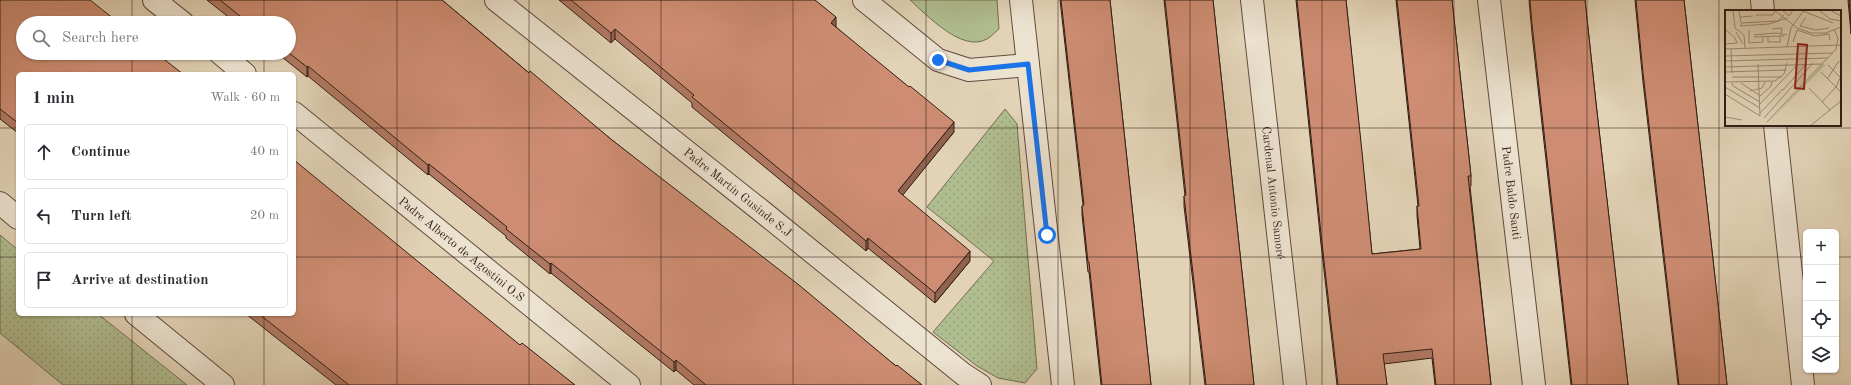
<!DOCTYPE html>
<meta charset="utf-8">
<style>
:root{--surface:#fff;--page:#f2f2f3;--text:#2b2b33;--muted:#7c7c81;--line:#e1e1e2}
body{margin:0;font-family:"Old Standard TT",serif;background:var(--page);color:var(--text)}
.controls{position:absolute;right:12px;bottom:12px;display:grid;overflow:hidden;border-radius:6px;box-shadow:0 1px 3px #0004}
.controls button{width:36px;height:36px;display:grid;place-items:center;padding:0;border:0;border-bottom:1px solid var(--line);background:var(--surface);color:var(--text);font:20px sans-serif}
.stop{position:absolute;width:12px;height:12px;margin:-9px;border:3px solid #1a73e8;border-radius:50%;background:#fff}
.stop.end{background:#1a73e8;border-color:#fff;box-shadow:0 1px 4px #0008}
.list{margin:0;padding:0;list-style:none}
h2{display:flex;justify-content:space-between;align-items:center;height:52px;margin:0;padding:0 16px;font-size:17px}
h2 small{font-size:13px;font-weight:400;color:var(--muted)}
.list li{display:grid;grid-template-columns:26px 1fr auto;gap:12px;align-items:center;box-sizing:border-box;height:56px;margin:0 8px 8px;padding:0 8px;border:1px solid var(--line);border-radius:6px}
.list b{display:block;font-size:15px;white-space:nowrap}
.list em{font-size:13px;font-style:normal;color:var(--muted)}
.icon{flex:none;width:22px;height:22px;fill:none;stroke:currentColor;stroke-width:2;stroke-linecap:round;stroke-linejoin:round}
.map{position:relative;flex:none;width:1851px;height:385px;overflow:hidden}
.search{position:absolute;background:var(--surface);box-shadow:0 1px 3px #0004;left:16px;top:16px;width:280px;height:44px;display:flex;align-items:center;gap:10px;box-sizing:border-box;padding:0 14px;border-radius:22px;color:var(--muted);font-size:15px}
.panel{position:absolute;background:var(--surface);box-shadow:0 1px 3px #0004;left:16px;top:72px;width:280px;height:244px;border-radius:6px}
.map>svg:first-child{display:block}
.green{fill:#b0bd90;stroke:#726e52}
.park{fill:url(#park-dots);stroke:#726e52}
.lines{fill:none;stroke-linecap:round;stroke-linejoin:round}
.minor-casing{stroke:#5f4b3e;stroke-width:24}
.tertiary-casing{stroke:#5f4b3e;stroke-width:24}
.minor{stroke:#ece2d0;stroke-width:22}
.tertiary{stroke:#ece2d0;stroke-width:22}
.wall{fill:#b17963;stroke:#331e15}
.shaded-wall{fill:#906350;stroke:#331e15}
.building{fill:#ce8d73;stroke:#331e15}
.route{stroke:#1a73e8;stroke-width:5}
.grid{fill:none;stroke:#331e15;stroke-width:1;stroke-opacity:0.55}
.labels{text-anchor:middle;stroke-width:3;stroke-linejoin:round;paint-order:stroke}
.street-label{font-size:12px;fill:#331e15;stroke:#ece2d0}
.inset-road{fill:none;stroke:#9c8b76;stroke-width:1}
.view{fill:#8f2418;fill-opacity:0.15;stroke:#8f2418;stroke-width:2}
.inset-edge{fill:none;stroke:#331e15;stroke-width:2}
</style>
<div class="map">
<svg width="1851" height="385" viewBox="0 0 1851 385">
<defs>
<pattern id="park-dots" width="8" height="8" patternUnits="userSpaceOnUse"><rect width="8" height="8" fill="#b0bd90"/><path d="M2 2h.1M6 6h.1" fill="none" stroke="#98a27b" stroke-width="1.8" stroke-linecap="round"/></pattern>
</defs>
<rect width="100%" height="100%" fill="#e2d3b7"/>
<filter id="stains"><feTurbulence type="fractalNoise" baseFrequency=".005" numOctaves="4"/><feColorMatrix values="0 0 0 0 .2 0 0 0 0 .09 0 0 0 0 .02 0 0 0 .5 -.17"/></filter>
<radialGradient id="worn" r=".72"><stop offset=".6" stop-color="#630" stop-opacity="0"/><stop offset="1" stop-color="#630" stop-opacity=".3"/></radialGradient>
<path class="green" d="M910 0H997L999 29C995 32 991 37 987 39 962 53 927 15 910 0Z"/>
<g class="park">
<path d="M1005 109 1017 124 1037 369 1025 383 998 378 977 366 933 332 994 261 927 207Z"/>
<path d="M0 235 18 250V314H98L187 385H63L0 333Z"/>
</g>
<g class="lines">
<defs>
<g id="minor">
<path d="M154 0 183 23"/>
<path id="s1" d="M496 0 764 213 963 374 980 385"/>
<path d="M864 0 938 60 969 70 1028 65"/>
<path d="M1021 0 1063 385"/>
<path id="s2" d="M1252 0 1295 385"/>
<path id="s3" d="M1489 0 1534 385"/>
<path d="M220 53 245 74"/>
<path id="s4" d="M294 113 629 385"/>
<path d="M0 203 18 218"/>
<path d="M136 314 223 385"/>
</g>
<g id="tertiary">
<path d="M1762 0 1763 11"/>
<path d="M1775 125 1803 385"/>
</g>
</defs>
<use href="#minor" class="minor-casing"/>
<use href="#tertiary" class="tertiary-casing"/>
<use href="#minor" class="minor"/>
<use href="#tertiary" class="tertiary"/>
</g>
<g class="wall">
<path d="M0 0 18 74V133L0 119Z"/>
<path d="M207 0H442L529 73 612 140 896 366 922 385H694L676 370 674 372 551 273 550 274 506 238V236L429 174 428 175 308 76 307 77 277 53H289V23H236Z"/>
<path d="M559 0H815L836 27 954 132 902 195 970 261 935 303 868 248 866 251 818 211 692 107V103L615 39 611 43Z"/>
<path d="M1060 0H1110L1151 385H1101L1089 272H1088L1082 215V206L1083 205Z"/>
<path d="M1164 0H1213L1254 385H1205L1184 206V196H1185Z"/>
<path d="M1296 0H1346L1372 254 1420 249 1417 216V206H1418L1396 0H1452L1471 176V186H1470L1491 385H1435L1432 358 1384 364 1387 385H1337L1321 244Z"/>
<path d="M1529 0H1585L1596 103 1628 385H1571L1532 34Z"/>
<path d="M1635 0H1684L1727 385H1678L1643 82Z"/>
<path d="M1848 0H1851V34Z"/>
<path d="M246 314H294L520 345 575 385H336Z"/>
</g>
<g class="shaded-wall">
<path d="M836 17V27L831 23Z"/>
<path d="M246 18V23H245V20Z"/>
<path d="M615 29V39L611 43V33Z"/>
<path d="M308 66V76L307 77V67Z"/>
<path d="M954 122V132L898 201V191Z"/>
<path d="M429 164V174L428 175V165Z"/>
<path d="M868 238V248L866 251V241Z"/>
<path d="M970 251V261L935 303V293Z"/>
<path d="M551 263V273L550 274V264Z"/>
<path d="M676 360V370L674 372V362Z"/>
</g>
<g class="building">
<path d="M0 0H90L119 23H23V53H156L183 74H18V123L0 109Z"/>
<path d="M220 0H442L529 73 530 71 612 140 799 285 896 366 897 365 922 385H706L676 360 674 362 551 263 550 264 506 229 507 227 429 164 428 165 308 66 307 67 289 53V23H253L246 18 245 20Z"/>
<path d="M571 0H815L836 17 831 23 909 87 910 86 954 122 898 191 970 251 935 293 868 238 866 241 818 201 692 97 694 95 615 29 611 33Z"/>
<path d="M1061 0H1110L1151 385H1102L1089 262H1088L1082 206 1084 205Z"/>
<path d="M1165 0H1213L1254 385H1206L1184 196 1186 195Z"/>
<path d="M1297 0H1346L1362 152 1372 254 1421 249 1417 206H1419L1397 0H1452L1471 176H1468L1491 385H1436L1432 349 1383 354 1387 385H1338L1321 234Z"/>
<path d="M1530 0H1585L1596 103 1628 385H1572L1532 24Z"/>
<path d="M1636 0H1684L1727 385H1679L1643 73Z"/>
<path d="M1849 0H1851V24Z"/>
<path d="M294 160 520 345 522 343 575 385H349L259 314H294Z"/>
</g>
<g class="lines">
<path class="route" d="M938 60 969 70 1028 64 1047 235"/>
</g>
<path class="grid" d="M132 0V23M264 0V23M397 0V385M529 0V385M661 0V385M793 0V385M926 0V385M1058 0V385M1190 0V385M1322 0V385M1454 0V385M1587 0V385M1719 0V385M132 53V74M264 53V74M0 128H18M294 128H1851M0 257H18M294 257H1806M1836 257H1851M132 314V385M264 314V385"/>
<g class="labels">
<g class="street-label">
<text dy="4" stroke="none"><textPath href="#s1" startOffset="309">Padre Martín Gusinde S.J</textPath></text>
<text dy="4" stroke="none"><textPath href="#s2" startOffset="194">Cardenal Antonio Samoré</textPath></text>
<text dy="4" stroke="none"><textPath href="#s3" startOffset="194">Padre Baldo Santi</textPath></text>
<text dy="4" stroke="none"><textPath href="#s4" startOffset="216">Padre Alberto de Agostini O.S</textPath></text>
</g>
</g>
<g transform="translate(1725 10)">
<rect width="116" height="116" fill="#e2d3b7"/>
<path d="M98 54 100 55 43 113Z" fill="#b0bd90"/>
<path class="inset-road" d="M8 0 10 18 19 25 20 38M14 0 16 13M49 0 72 18 86 23H101L116 17M57 0 64 6 68 0M94 0 105 9 116 11M105 0 116 6M78 1 108 13M31 5H48L50 1M59 5 53 11 17 13 15 16 44 14 62 8M15 7 28 6M81 7 75 16 91 20 104 18M0 19 10 28 12 33M47 19 57 18 56 24M24 20V33L38 32V27M11 22 18 34M29 25 51 23 62 25M43 26V32H55V25M29 27 59 26M68 32 72 20 90 26 104 24 105 30M0 34 12 33M62 37 66 18 79 0M0 39 116 35M6 39 7 63M0 46 108 43M0 51 103 48M33 54 35 106M103 55 116 68M0 57 97 54M0 62 61 60M96 62 116 82M7 67H57M102 69 114 51M0 72 50 71 59 64 62 53M7 73 8 76 35 92M16 73 34 85M0 77 35 98M84 78 105 100M58 80 81 54M25 81 37 78 40 72M0 84 35 106M34 87 46 76 47 72M97 92 111 77 116 66M35 94 73 54M35 103 58 79M0 107 17 110M39 108 88 53M42 112 111 39 113 28 109 19M85 116 116 91"/>
<path class="view" d="M73 34 82 35 79 79 70 78Z"/>
<rect width="116" height="116" class="inset-edge"/>
</g>
<rect width="100%" height="100%" filter="url(#stains)"/>
<rect width="100%" height="100%" fill="url(#worn)"/>
</svg>
<div class="controls">
<button>+</button>
<button>−</button>
<button><svg class="icon" aria-label="locate" viewBox="0 0 24 24"><circle cx="12" cy="12" r="6"/><path d="M12 2v4M12 18v4M2 12h4M18 12h4"/></svg></button>
<button><svg class="icon" aria-label="layers" viewBox="0 0 24 24"><path d="M12 4l9 5-9 5-9-5zM3 14l9 5 9-5"/></svg></button>
</div>
<div class="stop" style="left:1047px;top:235px"></div>
<div class="stop end" style="left:938px;top:60px"></div>
<div class="search"><svg class="icon" aria-label="search" viewBox="0 0 24 24"><circle cx="10" cy="10" r="6"/><path d="M15 15l6 6"/></svg>Search here</div>
<section class="panel">
<h2>1 min<small>Walk · 60 m</small></h2>
<ul class="list">
<li><svg class="icon" aria-label="ahead" viewBox="0 0 24 24"><path d="M12 20V5M6 11l6-6 6 6"/></svg><div><b>Continue</b></div><em>40 m</em></li>
<li><svg class="icon" aria-label="left" viewBox="0 0 24 24"><path d="M17 20v-9H6M10 6l-5 5 5 5"/></svg><div><b>Turn left</b></div><em>20 m</em></li>
<li><svg class="icon" aria-label="arrive" viewBox="0 0 24 24"><path d="M6 21V4h12l-3 4 3 4H6"/></svg><div><b>Arrive at destination</b></div></li>
</ul>
</section>
</div>
